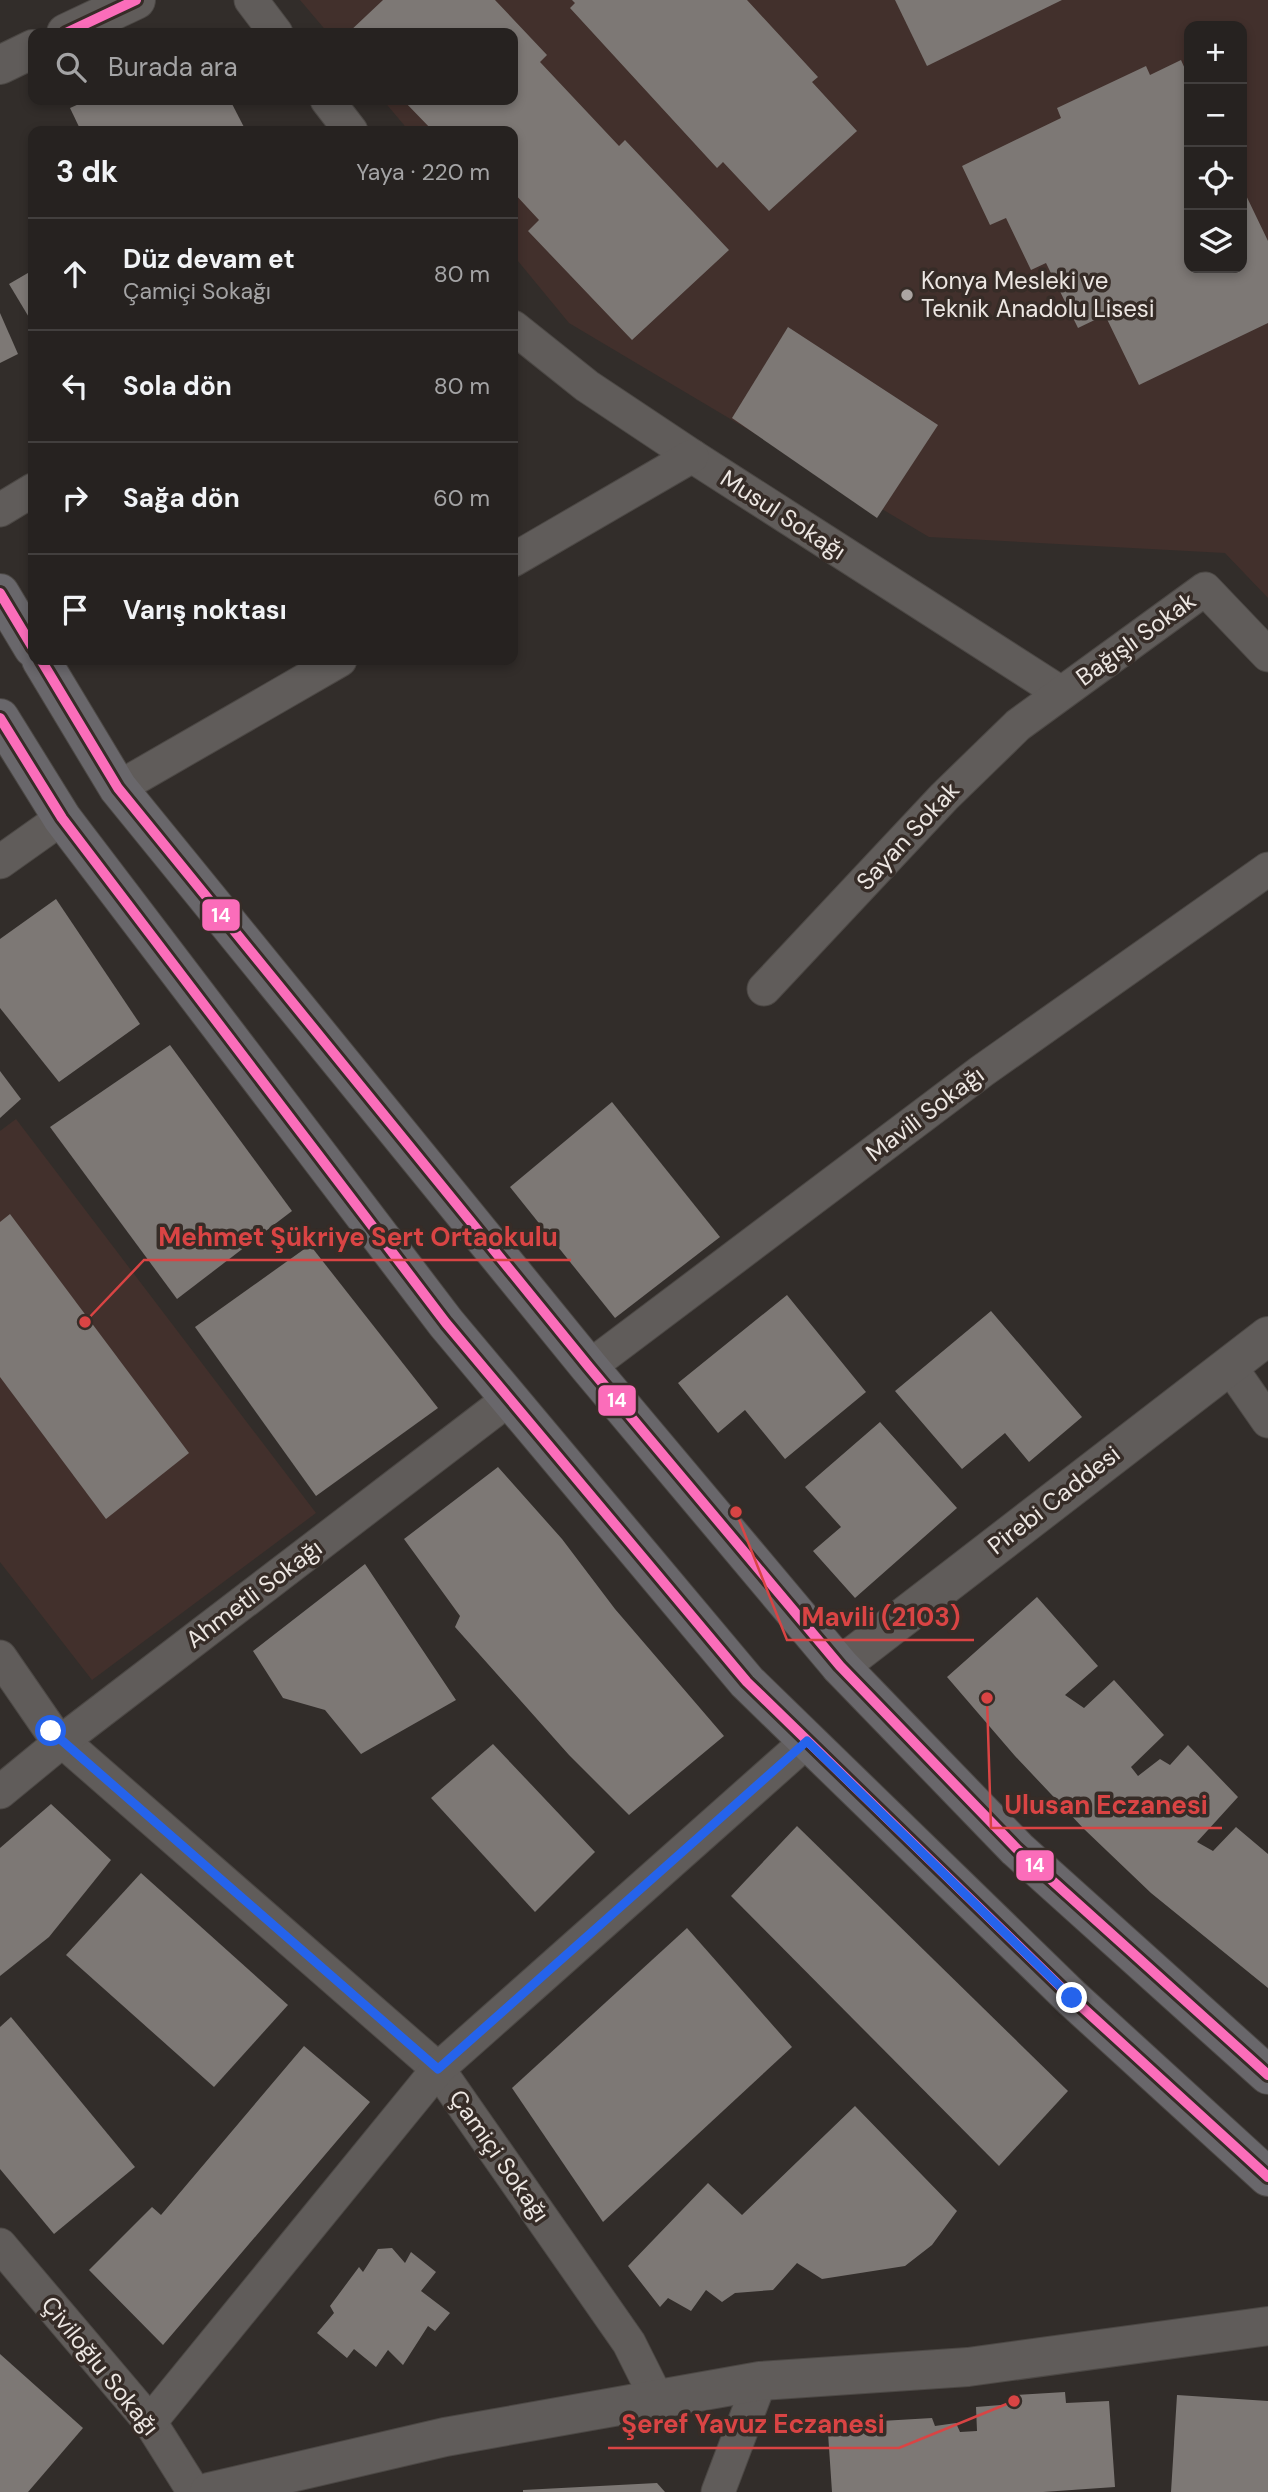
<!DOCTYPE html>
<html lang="tr">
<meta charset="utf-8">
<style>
:root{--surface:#262220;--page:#2e2a29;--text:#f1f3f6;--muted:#a4a4a5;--line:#423f3e}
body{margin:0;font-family:"DM Sans",sans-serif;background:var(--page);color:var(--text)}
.controls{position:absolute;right:21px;top:21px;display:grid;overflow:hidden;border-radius:14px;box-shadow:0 4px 10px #0003}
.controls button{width:63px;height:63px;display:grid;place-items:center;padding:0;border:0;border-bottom:2px solid var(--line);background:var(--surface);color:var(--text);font:35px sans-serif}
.stop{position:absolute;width:21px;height:21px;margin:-16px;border:5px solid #2563eb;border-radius:50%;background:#fff}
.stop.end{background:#2563eb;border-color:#fff;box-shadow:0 2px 7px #0008}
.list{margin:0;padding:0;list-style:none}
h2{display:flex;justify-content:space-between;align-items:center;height:91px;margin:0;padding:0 28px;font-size:30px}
h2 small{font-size:23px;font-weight:400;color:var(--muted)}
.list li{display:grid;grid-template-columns:46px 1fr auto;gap:21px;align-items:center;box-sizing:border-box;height:112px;padding:0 28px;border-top:2px solid var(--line)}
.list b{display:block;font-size:26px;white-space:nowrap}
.list p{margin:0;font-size:23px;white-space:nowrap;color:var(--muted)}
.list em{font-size:23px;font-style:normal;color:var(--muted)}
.icon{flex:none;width:38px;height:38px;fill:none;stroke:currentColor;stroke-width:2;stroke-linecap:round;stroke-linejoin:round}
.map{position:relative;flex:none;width:1268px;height:2492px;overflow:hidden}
.search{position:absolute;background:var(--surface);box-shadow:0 4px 10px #0003;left:28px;top:28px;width:490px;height:77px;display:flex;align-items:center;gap:18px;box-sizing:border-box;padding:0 24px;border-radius:14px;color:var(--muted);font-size:26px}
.panel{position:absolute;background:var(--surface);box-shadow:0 4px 10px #0003;left:28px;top:126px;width:490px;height:539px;border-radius:14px}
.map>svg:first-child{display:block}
.education{fill:#42302c;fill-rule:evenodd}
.building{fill:#7d7875}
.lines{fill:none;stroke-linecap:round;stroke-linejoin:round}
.minor-casing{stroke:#4c4845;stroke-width:35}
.tertiary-casing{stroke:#4c4845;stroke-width:40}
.secondary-casing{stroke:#4c4845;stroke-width:40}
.primary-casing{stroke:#4c4845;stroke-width:40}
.minor{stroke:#605c5a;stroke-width:33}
.tertiary{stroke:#605c5a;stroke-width:38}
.secondary{stroke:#605c5a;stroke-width:38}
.primary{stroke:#69676b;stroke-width:38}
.bus-1-casing{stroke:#362c27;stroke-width:16}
.bus-1{stroke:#fb6dba;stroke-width:10}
.route{stroke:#2563eb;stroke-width:9}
.poi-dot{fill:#aba5a2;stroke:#362c27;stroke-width:2.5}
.labels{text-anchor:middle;stroke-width:7;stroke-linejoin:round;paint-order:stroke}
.poi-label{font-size:24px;fill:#ece6e2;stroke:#362c27;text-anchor:start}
.street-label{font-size:24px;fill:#ece6e2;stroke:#362c27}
.leader{fill:none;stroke:#d94444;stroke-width:2.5}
.callout-dot{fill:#d94444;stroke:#362c27;stroke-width:2.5}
.callout-label{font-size:26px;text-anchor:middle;font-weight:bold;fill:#d94444;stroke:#362c27;stroke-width:7;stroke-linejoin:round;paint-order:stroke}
.line-badge{stroke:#362c27;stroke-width:2.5}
.badge-label{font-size:19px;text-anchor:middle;font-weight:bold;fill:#fff}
</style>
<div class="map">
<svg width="1268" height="2492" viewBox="0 0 1268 2492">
<rect width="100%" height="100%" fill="#322d2a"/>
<g class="education">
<path d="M300 0H1268V598L1225 553 929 537 569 323 513 255V131H409L383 100H513V33H328ZM1189 26H1242V268H1189Z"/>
<path d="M16 1119 316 1513 92 1680 0 1562V1131Z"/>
</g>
<g class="building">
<path d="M383 0H495L547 55 540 62 619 146 625 140 729 250 632 340 528 231 539 220 513 192V131H433L403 100H513V33H348Z"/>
<path d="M572 0H747L818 77 812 82 857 131 769 211 723 162 717 168 570 8 575 3Z"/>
<path d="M895 0H1062L927 66Z"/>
<path d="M1181 60 1189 78V268H1242V187L1268 241V323L1139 385 1105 315 1078 328 1046 263 1031 270 1006 218 990 225 962 166 1061 118 1057 108 1146 66 1150 75Z"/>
<path d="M88 100H230L246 131H81L70 108Z"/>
<path d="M33 270V324L9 284Z"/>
<path d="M0 313 18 354 0 363Z"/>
<path d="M788 327 938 425 877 518 732 418Z"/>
<path d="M56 899 140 1024 59 1082 0 1008V939Z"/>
<path d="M170 1045 292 1211 177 1299 50 1127Z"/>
<path d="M0 1071 21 1099 0 1118Z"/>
<path d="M612 1102 720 1237 615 1318 510 1187Z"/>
<path d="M10 1214 189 1453 106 1519 0 1377V1222Z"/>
<path d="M310 1245 438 1408 316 1496 195 1327Z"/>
<path d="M787 1295 866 1392 785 1459 745 1410 718 1433 678 1383Z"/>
<path d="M991 1311 1082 1417 1029 1462 1005 1433 962 1469 895 1391Z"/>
<path d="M880 1422 957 1508 855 1598 813 1551 841 1527 805 1487Z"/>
<path d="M498 1467 562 1539 615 1609 724 1736 629 1815 569 1755 455 1627 460 1616 404 1539Z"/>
<path d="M365 1564 456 1700 361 1754 325 1710 283 1698 253 1651Z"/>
<path d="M1037 1597 1098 1666 1065 1695 1084 1708 1114 1680 1164 1735 1131 1767 1138 1776 1160 1759 1170 1765 1188 1745 1238 1797 1197 1842 1213 1851 1236 1827 1268 1854V1988L1151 1893 1084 1829 1015 1756 947 1677Z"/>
<path d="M493 1744 595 1852 535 1912 431 1798Z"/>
<path d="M51 1804 111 1860 49 1937 0 1976V1848Z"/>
<path d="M797 1826 1068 2091 999 2166 731 1896Z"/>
<path d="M141 1873 288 2005 214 2087 66 1955Z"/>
<path d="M687 1928 792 2047 603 2222 512 2088Z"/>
<path d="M11 2017 135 2167 54 2234 0 2169V2027Z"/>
<path d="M304 2046 370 2102 163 2345 89 2270 152 2207 161 2215Z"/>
<path d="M855 2106 957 2211 932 2245 905 2266 822 2279 797 2263 773 2290 735 2293 722 2302 706 2290 691 2311 668 2298 660 2307 628 2266 708 2183 742 2215Z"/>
<path d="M392 2248 405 2263 411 2252 436 2272 421 2291 450 2313 435 2331 428 2326 403 2365 388 2350 376 2367 354 2349 347 2358 317 2333 334 2313 330 2306 359 2267 363 2272 378 2249Z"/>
<path d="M0 2354 83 2428 28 2492H0Z"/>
<path d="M1065 2392 1066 2403 1109 2401 1115 2487 1043 2492H832L828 2433 879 2431 881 2421 932 2418 935 2426 956 2423 960 2432 977 2431 976 2407 1013 2404 1016 2395Z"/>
<path d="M1177 2395 1268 2401V2492H1171Z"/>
<path d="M657 2483 665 2492H523V2490Z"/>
</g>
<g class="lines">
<defs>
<g id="minor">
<path d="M251 0 276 33"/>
<path d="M327 100 351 131"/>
<path d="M513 327 587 386 692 456 1061 693"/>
<path d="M0 510 33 490"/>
<path d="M513 560 692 456"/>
<path d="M118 788 340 660"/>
<path d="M0 862 62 818"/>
<path d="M764 989 944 797 1018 725 1205 589 1268 655"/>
<path d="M1229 1365 1268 1421"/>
<path d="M589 1367 982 1071 1268 869"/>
<path d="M0 1657 51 1731 438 2069 629 2343 657 2399"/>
<path d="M0 1792 62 1741 509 1399"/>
<path d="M0 2245 150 2422 194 2492"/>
<path d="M150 2422 438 2069 807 1741"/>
<path d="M718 2492 760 2381"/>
</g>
<g id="tertiary">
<path d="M840 1666 1268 1336"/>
<path d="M209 2492 445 2437 760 2381 968 2367 1268 2326"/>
</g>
<g id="secondary">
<path d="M66 33 136 0"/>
<path d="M0 65 33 49"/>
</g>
<g id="primary">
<path d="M0 593 33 648"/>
<path d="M41 660 118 788 589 1367 840 1666 1017 1849 1268 2075"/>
<path d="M0 718 62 818 446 1323 747 1682 1072 1998 1268 2177"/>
</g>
</defs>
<use href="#minor" class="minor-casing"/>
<use href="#tertiary" class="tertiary-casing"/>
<use href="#secondary" class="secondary-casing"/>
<use href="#primary" class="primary-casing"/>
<use href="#minor" class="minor"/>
<use href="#tertiary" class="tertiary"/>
<use href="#secondary" class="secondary"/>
<use href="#primary" class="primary"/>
<defs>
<g id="bus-1">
<path d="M66 33 136 0"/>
<path d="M0 593 33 648"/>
<path d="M41 660 118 788 589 1367 840 1666 1017 1849 1268 2075"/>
<path d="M0 718 62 818 446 1323 747 1682 1072 1998 1268 2177"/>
</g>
</defs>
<use href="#bus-1" class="bus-1-casing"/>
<use href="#bus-1" class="bus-1"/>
</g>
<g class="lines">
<path class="route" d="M51 1731 438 2069 807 1741 1072 1998"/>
</g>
<circle class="poi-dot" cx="907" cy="295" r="7"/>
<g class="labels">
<g class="poi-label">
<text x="921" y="289">Konya Mesleki ve<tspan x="921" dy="28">Teknik Anadolu Lisesi</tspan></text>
</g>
<g class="street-label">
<text transform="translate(783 515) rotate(33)" y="8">Musul Sokağı</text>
<text transform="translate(1136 639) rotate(-36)" y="8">Bağışlı Sokak</text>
<text transform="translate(908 836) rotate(-47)" y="8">Sayan Sokak</text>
<text transform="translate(925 1114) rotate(-37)" y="8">Mavili Sokağı</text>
<text transform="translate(1054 1500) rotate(-38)" y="8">Pirebi Caddesi</text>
<text transform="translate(254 1594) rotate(-37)" y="8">Ahmetli Sokağı</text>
<text transform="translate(499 2156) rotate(55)" y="8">Çamiçi Sokağı</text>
<text transform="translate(100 2366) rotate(51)" y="8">Çiviloğlu Sokağı</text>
</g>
</g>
<path class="leader" d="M85 1322L144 1260H571M736 1512L787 1640H974M987 1698L991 1828H1222M1014 2401L899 2448H608"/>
<g class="callout-dot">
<circle cx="85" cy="1322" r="7"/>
<circle cx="736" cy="1512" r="7"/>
<circle cx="987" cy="1698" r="7"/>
<circle cx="1014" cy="2401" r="7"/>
</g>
<g class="callout-label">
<text x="358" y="1246">Mehmet Şükriye Sert Ortaokulu</text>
<text x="881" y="1626">Mavili (2103)</text>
<text x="1106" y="1814">Ulusan Eczanesi</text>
<text x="753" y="2433">Şeref Yavuz Eczanesi</text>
</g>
<g class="line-badge">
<rect x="201" y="898" width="40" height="34" rx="7" fill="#fb6dba"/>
<rect x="597" y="1384" width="40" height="33" rx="7" fill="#fb6dba"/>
<rect x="1015" y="1849" width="40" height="33" rx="7" fill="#fb6dba"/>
</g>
<g class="badge-label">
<text x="221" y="922">14</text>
<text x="617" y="1407">14</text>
<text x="1035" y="1872">14</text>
</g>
</svg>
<div class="controls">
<button>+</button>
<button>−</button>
<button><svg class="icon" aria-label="locate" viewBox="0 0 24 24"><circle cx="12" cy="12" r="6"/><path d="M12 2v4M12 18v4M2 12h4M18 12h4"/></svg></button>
<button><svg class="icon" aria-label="layers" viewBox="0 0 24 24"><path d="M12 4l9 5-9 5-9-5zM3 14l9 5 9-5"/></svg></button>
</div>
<div class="stop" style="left:51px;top:1731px"></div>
<div class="stop end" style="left:1072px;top:1998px"></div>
<div class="search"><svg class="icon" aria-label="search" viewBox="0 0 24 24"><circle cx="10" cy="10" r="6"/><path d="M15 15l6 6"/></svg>Burada ara</div>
<section class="panel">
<h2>3 dk<small>Yaya · 220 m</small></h2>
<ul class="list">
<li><svg class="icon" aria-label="ahead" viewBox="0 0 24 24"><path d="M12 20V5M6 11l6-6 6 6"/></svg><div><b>Düz devam et</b><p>Çamiçi Sokağı</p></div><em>80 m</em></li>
<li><svg class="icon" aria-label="left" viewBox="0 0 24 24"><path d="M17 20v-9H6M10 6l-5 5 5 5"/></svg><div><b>Sola dön</b></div><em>80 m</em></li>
<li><svg class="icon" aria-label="right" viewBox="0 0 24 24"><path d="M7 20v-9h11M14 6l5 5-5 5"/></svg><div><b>Sağa dön</b></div><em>60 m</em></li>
<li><svg class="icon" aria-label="arrive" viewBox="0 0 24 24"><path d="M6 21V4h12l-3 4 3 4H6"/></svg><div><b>Varış noktası</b></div></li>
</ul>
</section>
</div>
